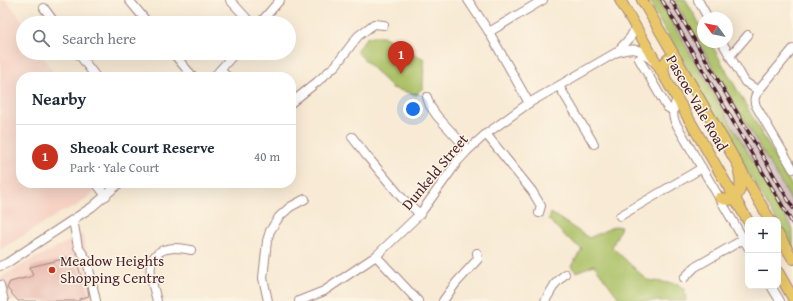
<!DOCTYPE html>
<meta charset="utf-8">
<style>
:root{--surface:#fff;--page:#f6f6f7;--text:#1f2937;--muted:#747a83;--line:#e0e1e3;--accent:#c8321e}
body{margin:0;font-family:"Gentium Book Plus",serif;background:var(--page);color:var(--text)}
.controls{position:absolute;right:12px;bottom:12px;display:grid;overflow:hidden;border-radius:8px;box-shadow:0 4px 16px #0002}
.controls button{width:36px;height:36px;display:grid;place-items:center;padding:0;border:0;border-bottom:1px solid var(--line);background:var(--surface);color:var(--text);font:20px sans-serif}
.compass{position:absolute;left:697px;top:12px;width:36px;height:36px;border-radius:50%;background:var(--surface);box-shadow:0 4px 16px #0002;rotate:303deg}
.you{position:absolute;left:413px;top:109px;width:14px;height:14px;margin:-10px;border:3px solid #fff;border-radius:50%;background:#1a73e8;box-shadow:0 0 0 6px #1a73e833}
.badge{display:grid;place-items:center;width:26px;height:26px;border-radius:50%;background:var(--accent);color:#fff;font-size:13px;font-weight:700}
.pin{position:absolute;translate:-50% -33px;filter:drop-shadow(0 1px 2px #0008)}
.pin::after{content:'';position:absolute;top:21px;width:14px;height:12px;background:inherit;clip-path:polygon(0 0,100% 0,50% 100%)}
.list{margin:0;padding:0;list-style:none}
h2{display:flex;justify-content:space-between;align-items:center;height:52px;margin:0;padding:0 16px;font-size:17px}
h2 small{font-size:13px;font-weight:400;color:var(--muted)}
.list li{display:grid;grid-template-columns:26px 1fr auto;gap:12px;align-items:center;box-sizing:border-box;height:64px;padding:0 16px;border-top:1px solid var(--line)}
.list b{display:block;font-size:15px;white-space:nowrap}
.list p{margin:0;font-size:13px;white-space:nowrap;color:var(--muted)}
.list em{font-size:13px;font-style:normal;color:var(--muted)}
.icon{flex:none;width:22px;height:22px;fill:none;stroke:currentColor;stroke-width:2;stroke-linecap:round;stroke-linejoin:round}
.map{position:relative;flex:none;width:793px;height:301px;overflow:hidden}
.search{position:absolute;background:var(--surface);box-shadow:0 4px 16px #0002;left:16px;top:16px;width:280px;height:44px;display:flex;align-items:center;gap:10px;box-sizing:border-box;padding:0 14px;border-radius:22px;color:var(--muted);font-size:15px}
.panel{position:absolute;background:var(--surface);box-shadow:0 4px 16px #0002;left:16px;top:72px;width:280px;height:116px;border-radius:16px}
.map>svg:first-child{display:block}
.built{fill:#f6d2c5}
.industrial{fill:#d1bfbf}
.green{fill:#abc166;stroke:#7a7048}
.building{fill:#e5afa6}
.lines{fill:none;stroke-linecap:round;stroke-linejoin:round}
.minor-casing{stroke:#a18480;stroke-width:10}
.major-casing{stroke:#a18480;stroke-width:12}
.minor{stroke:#fff;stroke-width:8}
.major{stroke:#e9c769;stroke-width:10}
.rail-casing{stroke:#4a1f2b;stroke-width:3.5}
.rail{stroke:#fcf5e5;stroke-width:2;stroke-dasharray:6;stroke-linecap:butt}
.poi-dot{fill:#c8321e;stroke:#fcf5e5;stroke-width:1.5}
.labels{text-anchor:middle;stroke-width:3;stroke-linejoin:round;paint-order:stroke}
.street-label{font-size:15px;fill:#4a1f2b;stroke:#fcf5e5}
.poi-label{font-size:15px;fill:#4a1f2b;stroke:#fcf5e5;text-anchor:start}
</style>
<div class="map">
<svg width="793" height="301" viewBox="0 0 793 301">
<rect width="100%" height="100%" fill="#fcf5e5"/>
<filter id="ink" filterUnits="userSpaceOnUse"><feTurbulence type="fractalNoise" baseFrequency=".025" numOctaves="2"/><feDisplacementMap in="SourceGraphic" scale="8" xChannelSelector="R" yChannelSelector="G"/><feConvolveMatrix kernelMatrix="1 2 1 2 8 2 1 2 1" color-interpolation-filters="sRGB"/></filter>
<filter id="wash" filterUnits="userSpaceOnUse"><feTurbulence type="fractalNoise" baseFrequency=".012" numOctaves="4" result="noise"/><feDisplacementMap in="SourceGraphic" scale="16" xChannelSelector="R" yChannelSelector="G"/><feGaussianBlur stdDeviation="0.9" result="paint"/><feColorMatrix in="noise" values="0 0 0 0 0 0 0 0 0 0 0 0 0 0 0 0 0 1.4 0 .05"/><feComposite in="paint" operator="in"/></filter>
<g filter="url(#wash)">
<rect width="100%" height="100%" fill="#f8ead4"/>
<g class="built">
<path d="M0 0H6L19 16 23 23V53H41L56 77H21V183H105L74 208 63 211 0 250Z"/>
<path d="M82 234 100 301H0V278L26 263Z"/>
</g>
<path class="industrial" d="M659 0H674L737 108 793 203V230Z"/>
<g class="green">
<path d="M650 0H659L793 230V249L778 223V220H776L654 12Z"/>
<path d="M674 0H686L703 30V42H710L793 188V203L737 108Z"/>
<path d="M373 36H383L424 59 423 88 419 91 417 95 392 88 356 51 366 38Z"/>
<path d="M551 213 589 238 615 226 621 227 612 247 647 280 678 284 681 288 684 289 686 301H621L594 265 576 272 571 266 582 249 567 238 548 219 550 217Z"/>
</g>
<g id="blocks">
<path class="building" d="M67 258 72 261 74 266H78L82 279H86L89 296 79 299 80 301H18L7 288 10 282 33 276 30 267Z"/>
</g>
</g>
<g filter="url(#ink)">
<use href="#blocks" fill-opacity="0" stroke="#a18480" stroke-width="1"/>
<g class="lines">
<defs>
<g id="minor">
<path d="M129 0 148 23"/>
<path d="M230 0 251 23"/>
<path d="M468 0 489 32 529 103"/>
<path d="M698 0 708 18"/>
<path d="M44 8 55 23"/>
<path d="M260 23 280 0"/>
<path d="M489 32 543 0"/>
<path d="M722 42 745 82 759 91"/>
<path d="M793 49 759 90C755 96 753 99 756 106L793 169"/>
<path d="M618 52C638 46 640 50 655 63"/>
<path d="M78 53 96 77"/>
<path d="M173 53 193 77"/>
<path d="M730 56 748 35"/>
<path d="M639 59 665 104 667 107 673 111"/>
<path d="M220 70 228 77"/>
<path d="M214 77 235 53"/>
<path d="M559 86 594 144"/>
<path d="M427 97 430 106 437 116 468 150"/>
<path d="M677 98C674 107 671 113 675 122L748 247"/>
<path d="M291 103 317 82 336 65 358 36 374 24 384 25"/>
<path d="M486 134 532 191 541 206 539 213"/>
<path d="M352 137 366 155 402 198 420 214"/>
<path d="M96 183 106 196"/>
<path d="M620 216 702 168"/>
<path d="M73 220 78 247 87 260 96 301"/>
<path d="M376 256 418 301"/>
<path d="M0 266 7 263 92 207 120 183"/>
<path d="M684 278 695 267 744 239"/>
<path d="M0 285 4 301"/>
<path d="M771 286 780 301"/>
<path d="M157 301C153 284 142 259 163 250 167 249 171 248 175 248 181 248 186 249 191 250"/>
<path d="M268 301 263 278 267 241 270 231 279 217 290 207 305 199"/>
<path d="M299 301 324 291 376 256 420 214 458 161 468 150 486 134 529 103 617 52 630 38 636 27"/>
<path d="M443 301 456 283 478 259 477 253"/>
<path d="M545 301 555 284 565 274"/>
</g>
<g id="major">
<path d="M620 0 748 221"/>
<path d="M642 0 770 220"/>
<path d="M665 76C663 70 662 64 668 59H676"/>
<path d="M720 198C739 206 743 187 739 172"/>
<path d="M778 234 793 259"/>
<path d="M778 272 793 298"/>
</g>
</defs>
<use href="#minor" class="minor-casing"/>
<use href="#major" class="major-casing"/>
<use href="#minor" class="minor"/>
<use href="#major" class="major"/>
<defs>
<g id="rail">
<path d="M662 0 793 224"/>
<path d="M671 0 793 208"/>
</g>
</defs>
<use href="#rail" class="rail-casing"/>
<use href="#rail" class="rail"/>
</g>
</g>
<circle class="poi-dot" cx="52" cy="270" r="4"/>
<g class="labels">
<g class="street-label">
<text transform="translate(697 103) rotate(60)" y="5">Pascoe Vale Road</text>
<text transform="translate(435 172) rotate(-50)" y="5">Dunkeld Street</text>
</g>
<g class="poi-label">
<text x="60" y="266">Meadow Heights<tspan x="60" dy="17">Shopping Centre</tspan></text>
</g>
</g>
</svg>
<div class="controls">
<button>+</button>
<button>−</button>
</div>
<svg class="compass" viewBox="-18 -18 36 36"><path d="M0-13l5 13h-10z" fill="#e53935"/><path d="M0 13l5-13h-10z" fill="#747a83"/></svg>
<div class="you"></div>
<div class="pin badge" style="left:401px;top:74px">1</div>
<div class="search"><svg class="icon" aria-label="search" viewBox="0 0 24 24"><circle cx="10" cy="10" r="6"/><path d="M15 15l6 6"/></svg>Search here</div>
<section class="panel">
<h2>Nearby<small></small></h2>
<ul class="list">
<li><span class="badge">1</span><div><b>Sheoak Court Reserve</b><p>Park · Yale Court</p></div><em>40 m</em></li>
</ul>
</section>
</div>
